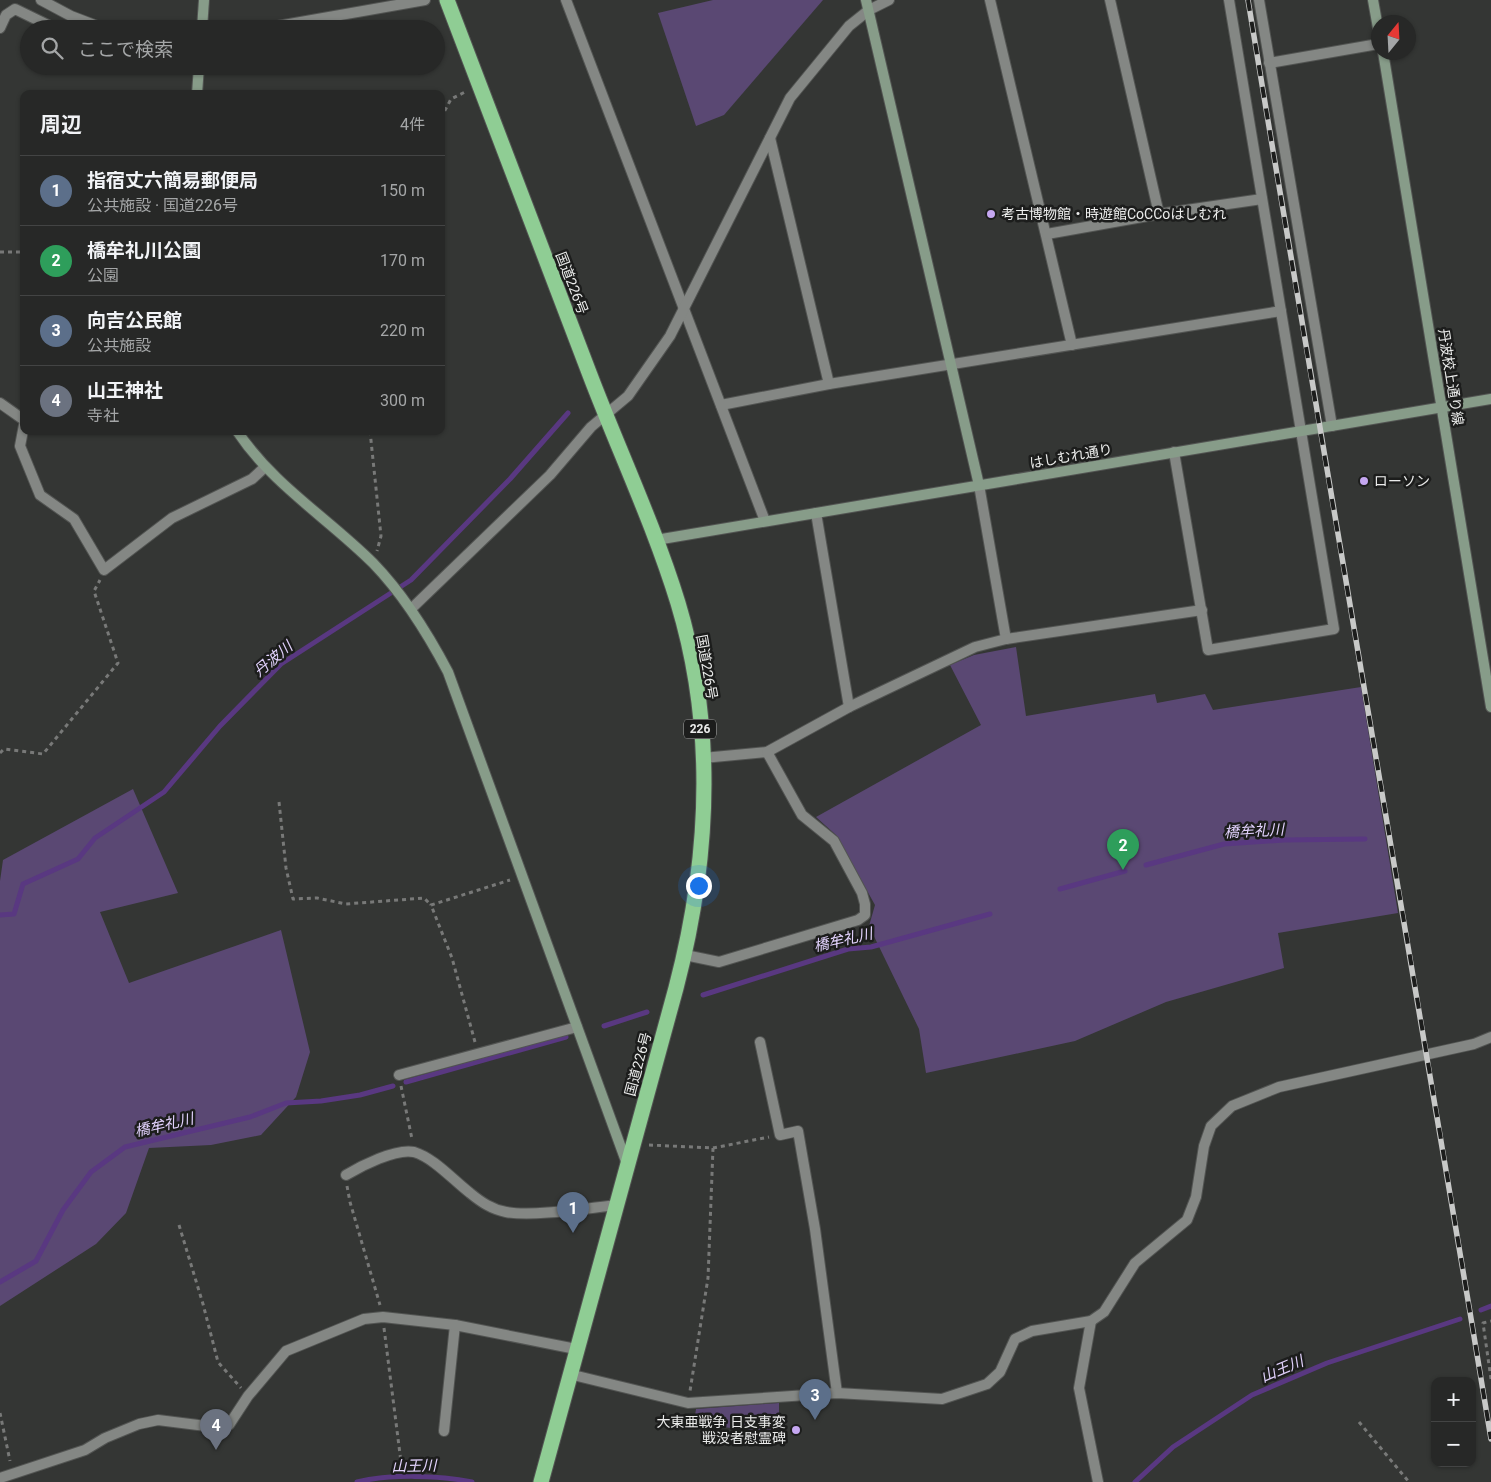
<!DOCTYPE html>
<html lang="ja">
<meta charset="utf-8">
<style>
:root{--surface:#272827;--page:#2f302f;--text:#f1f3f6;--muted:#a4a6a7;--line:#434444;--accent:#c5a7f1}
body{margin:0;font-family:Roboto,"Noto Sans JP",sans-serif;background:var(--page);color:var(--text)}
.controls{position:absolute;right:15px;bottom:15px;display:grid;overflow:hidden;border-radius:10px;box-shadow:0 1px 4px #0004}
.controls button{width:45px;height:45px;display:grid;place-items:center;padding:0;border:0;border-bottom:1px solid var(--line);background:var(--surface);color:var(--text);font:25px sans-serif}
.compass{position:absolute;left:1371px;top:15px;width:45px;height:45px;border-radius:50%;background:var(--surface);box-shadow:0 1px 4px #0004;rotate:18deg}
.you{position:absolute;left:698px;top:885px;width:18px;height:18px;margin:-12px;border:4px solid #fff;border-radius:50%;background:#1a73e8;box-shadow:0 0 0 8px #1a73e833}
.badge{display:grid;place-items:center;width:32px;height:32px;border-radius:50%;background:var(--accent);color:#fff;font-size:16px;font-weight:700}
.pin{position:absolute;translate:-50% -41px;filter:drop-shadow(0 1px 2px #0008)}
.pin::after{content:'';position:absolute;top:26px;width:18px;height:15px;background:inherit;clip-path:polygon(0 0,100% 0,50% 100%)}
.list{margin:0;padding:0;list-style:none}
h2{display:flex;justify-content:space-between;align-items:center;height:65px;margin:0;padding:0 20px;font-size:21px}
h2 small{font-size:16px;font-weight:400;color:var(--muted)}
.list li{display:grid;grid-template-columns:32px 1fr auto;gap:15px;align-items:center;box-sizing:border-box;height:70px;padding:0 20px;border-top:1px solid var(--line)}
.list b{display:block;font-size:19px;white-space:nowrap}
.list p{margin:0;font-size:16px;white-space:nowrap;color:var(--muted)}
.list em{font-size:16px;font-style:normal;color:var(--muted)}
.icon{flex:none;width:28px;height:28px;fill:none;stroke:currentColor;stroke-width:2;stroke-linecap:round;stroke-linejoin:round}
.map{position:relative;flex:none;width:1491px;height:1482px;overflow:hidden}
.search{position:absolute;background:var(--surface);box-shadow:0 1px 4px #0004;left:20px;top:20px;width:425px;height:55px;display:flex;align-items:center;gap:12px;box-sizing:border-box;padding:0 18px;border-radius:28px;color:var(--muted);font-size:19px}
.panel{position:absolute;background:var(--surface);box-shadow:0 1px 4px #0004;left:20px;top:90px;width:425px;height:345px;border-radius:10px}
.map>svg:first-child{display:block}
.green{fill:#5a4873}
.lines{fill:none;stroke-linecap:round;stroke-linejoin:round}
.stream{stroke:#593881;stroke-width:5}
.street-casing{stroke:#525452;stroke-width:12}
.secondary-casing{stroke:#525452;stroke-width:12}
.highway-casing{stroke:#525452;stroke-width:17}
.path{stroke:#787978;stroke-width:3;stroke-dasharray:4 4;stroke-linecap:butt}
.street{stroke:#848784;stroke-width:10}
.secondary{stroke:#879c89;stroke-width:10}
.highway{stroke:#8fcd94;stroke-width:15}
.rail-casing{stroke:#c8c9c8;stroke-width:5.5}
.rail{stroke:#1c1d1c;stroke-width:4;stroke-dasharray:11;stroke-linecap:butt}
.poi-dot{fill:#c5a7f1;stroke:#1c1d1c;stroke-width:2}
.labels{text-anchor:middle;stroke-width:5;stroke-linejoin:round;paint-order:stroke}
.shield{fill:#1c1d1c;stroke:#adaead;stroke-width:1}
.shield-label{font-size:12px;font-weight:bold;fill:#ebeceb}
.poi-label{font-size:14px;fill:#ebeceb;stroke:#1c1d1c;text-anchor:start}
.street-label{font-size:14px;fill:#ebeceb;stroke:#1c1d1c}
.water-label{font-size:15px;font-style:italic;fill:#e2d2fd;stroke:#1c1d1c}
</style>
<div class="map">
<svg width="1491" height="1482" viewBox="0 0 1491 1482">
<rect width="100%" height="100%" fill="#343634"/>
<g class="green">
<path d="M713 0H823L724 115 696 126 658 13Z"/>
<path d="M1016 647 1026 716 1155 694 1157 703 1205 694 1213 710 1361 687 1398 913 1278 933 1284 968 1166 1002 1075 1041 926 1073 919 1029 869 926 875 905 836 835 816 817 981 725 950 665 974 655Z"/>
<path d="M133 789 178 893 100 912 129 983 281 930 310 1052 296 1097 261 1135 211 1145 149 1148 126 1213 96 1244 0 1306V881L3 860Z"/>
<path d="M779 1403V1436L694 1422 696 1409Z"/>
</g>
<g class="lines">
<g class="stream">
<path d="M1146 865 1224 844 1284 840 1365 839"/>
<path d="M1060 889 1125 871"/>
<path d="M0 915 14 914 23 884 78 859 95 838 164 792 220 726 281 664 411 580 510 479 568 413"/>
<path d="M703 995 848 949 871 947 990 914"/>
<path d="M604 1026 647 1012"/>
<path d="M406 1082 566 1037"/>
<path d="M0 1282 36 1261 63 1210 91 1172 125 1147 250 1117 286 1103 321 1101 360 1095 393 1086"/>
<path d="M1481 1310 1491 1306"/>
<path d="M357 1482C389 1474 439 1475 472 1482"/>
<path d="M1135 1482 1173 1447 1252 1395 1327 1363 1460 1319"/>
</g>
<defs>
<g id="street">
<path d="M41 0 71 16 105 29"/>
<path d="M566 0 765 521"/>
<path d="M990 0 1072 345"/>
<path d="M1110 0 1159 214"/>
<path d="M1259 0 1332 426"/>
<path d="M0 28 6 15 15 9 56 29"/>
<path d="M261 29 425 0"/>
<path d="M1269 63 1378 44"/>
<path d="M770 138 829 384"/>
<path d="M1047 234 1159 214 1262 199"/>
<path d="M0 403 24 420"/>
<path d="M721 405 829 384 1281 311"/>
<path d="M24 425 20 446 40 495 74 519 104 570 172 518 252 479 265 467"/>
<path d="M1174 452 1208 650 1334 629 1229 0"/>
<path d="M979 485 1006 639"/>
<path d="M816 513 849 707"/>
<path d="M411 609 550 475 591 427 628 396 670 336 790 98 849 26 869 10 889 0"/>
<path d="M703 758 767 752 849 707 975 647 1006 639 1202 610"/>
<path d="M685 955 719 962 858 920 865 915V904L862 893 834 841 802 815 767 752"/>
<path d="M760 1042 780 1135 798 1131 815 1229 837 1393"/>
<path d="M399 1075 577 1027"/>
<path d="M346 1175C361 1166 396 1148 414 1152 434 1158 453 1180 470 1193 481 1202 491 1209 506 1212 533 1217 588 1208 617 1205"/>
<path d="M1091 1321 1079 1388 1098 1482"/>
<path d="M569 1374 688 1403 837 1393 942 1399 987 1384 1000 1372 1015 1339 1032 1331 1091 1321 1104 1312 1135 1263 1187 1220 1196 1197 1204 1146 1211 1126 1232 1106 1279 1087 1474 1044 1491 1037"/>
<path d="M444 1431 455 1325"/>
<path d="M0 1478 85 1450 105 1438 139 1424 158 1420 222 1428 229 1425 248 1396 286 1351 364 1319 383 1317 455 1325 576 1349"/>
</g>
<g id="secondary">
<path d="M866 0 979 485"/>
<path d="M1373 0 1378 28"/>
<path d="M202 29 204 0"/>
<path d="M1383 52 1491 707"/>
<path d="M197 94 199 66"/>
<path d="M237 431C273 485 328 518 373 563 404 595 428 634 448 672L627 1164"/>
<path d="M656 540 1491 399"/>
</g>
<path id="highway" d="M447 0C494 125 542 250 590 375 619 451 654 525 678 603 716 729 709 862 676 988L541 1482"/>
</defs>
<use href="#street" class="street-casing"/>
<use href="#secondary" class="secondary-casing"/>
<use href="#highway" class="highway-casing"/>
<g class="path">
<path d="M441 118 451 99 465 92"/>
<path d="M441 158 443 185 441 186"/>
<path d="M0 252H24"/>
<path d="M370 431 381 536 377 551"/>
<path d="M0 753 4 749 43 754 118 663 94 591 100 580"/>
<path d="M279 802 286 868 293 899 317 898 346 904 424 898 431 905"/>
<path d="M475 1042 452 958 431 905 510 880"/>
<path d="M401 1086 412 1139"/>
<path d="M649 1145 713 1148 708 1278 690 1391"/>
<path d="M713 1148 769 1137"/>
<path d="M347 1186 350 1202 380 1305"/>
<path d="M179 1225 203 1304 218 1362 241 1388"/>
<path d="M384 1328 401 1462"/>
<path d="M1491 1379 1483 1323 1491 1321"/>
<path d="M0 1413 10 1461"/>
<path d="M1359 1422 1409 1482"/>
</g>
<use href="#street" class="street"/>
<use href="#secondary" class="secondary"/>
<use href="#highway" class="highway"/>
<defs>
<path id="rail" d="M1248 0C1327 480 1412 959 1491 1439"/>
</defs>
<use href="#rail" class="rail-casing"/>
<use href="#rail" class="rail"/>
</g>
<g class="poi-dot">
<circle cx="991" cy="214" r="5"/>
<circle cx="1364" cy="481" r="5"/>
<circle cx="796" cy="1430" r="5"/>
</g>
<g class="labels">
<rect class="shield" x="684" y="719.5" width="32" height="19" rx="4"/>
<g class="shield-label">
<text x="700" y="733">226</text>
</g>
<g class="poi-label">
<text x="1001" y="219">考古博物館・時遊館CoCCoはしむれ</text>
<text x="1374" y="486">ローソン</text>
<text x="786" y="1427" text-anchor="end">大東亜戦争 日支事変<tspan x="786" dy="16">戦没者慰霊碑</tspan></text>
</g>
<g class="street-label">
<text transform="translate(572 283) rotate(69)" y="5">国道226号</text>
<text transform="translate(1451 377) rotate(81)" y="5">丹波校上通り線</text>
<text transform="translate(1071 456) rotate(-10)" y="5">はしむれ通り</text>
<text transform="translate(707 667) rotate(80)" y="5">国道226号</text>
<text transform="translate(638 1064) rotate(-75)" y="5">国道226号</text>
</g>
<g class="water-label">
<text transform="translate(273 659) rotate(-40)" y="5">丹波川</text>
<text transform="translate(1254 831) rotate(-3)" y="5">橋牟礼川</text>
<text transform="translate(843 940) rotate(-13)" y="5">橋牟礼川</text>
<text transform="translate(164 1125) rotate(-13)" y="5">橋牟礼川</text>
<text transform="translate(1282 1369) rotate(-23)" y="5">山王川</text>
<text transform="translate(414 1466) rotate(-1)" y="5">山王川</text>
</g>
</g>
</svg>
<div class="controls">
<button>+</button>
<button>−</button>
</div>
<svg class="compass" viewBox="-18 -18 36 36"><path d="M0-13l5 13h-10z" fill="#e53935"/><path d="M0 13l5-13h-10z" fill="#a4a6a7"/></svg>
<div class="you"></div>
<div class="pin badge" style="left:573px;top:1233px;background:#5c6f8a">1</div>
<div class="pin badge" style="left:1123px;top:870px;background:#2e9e5b">2</div>
<div class="pin badge" style="left:815px;top:1420px;background:#5c6f8a">3</div>
<div class="pin badge" style="left:216px;top:1450px;background:#6b7280">4</div>
<div class="search"><svg class="icon" aria-label="search" viewBox="0 0 24 24"><circle cx="10" cy="10" r="6"/><path d="M15 15l6 6"/></svg>ここで検索</div>
<section class="panel">
<h2>周辺<small>4件</small></h2>
<ul class="list">
<li><span class="badge" style="background:#5c6f8a">1</span><div><b>指宿丈六簡易郵便局</b><p>公共施設 · 国道226号</p></div><em>150 m</em></li>
<li><span class="badge" style="background:#2e9e5b">2</span><div><b>橋牟礼川公園</b><p>公園</p></div><em>170 m</em></li>
<li><span class="badge" style="background:#5c6f8a">3</span><div><b>向吉公民館</b><p>公共施設</p></div><em>220 m</em></li>
<li><span class="badge" style="background:#6b7280">4</span><div><b>山王神社</b><p>寺社</p></div><em>300 m</em></li>
</ul>
</section>
</div>
